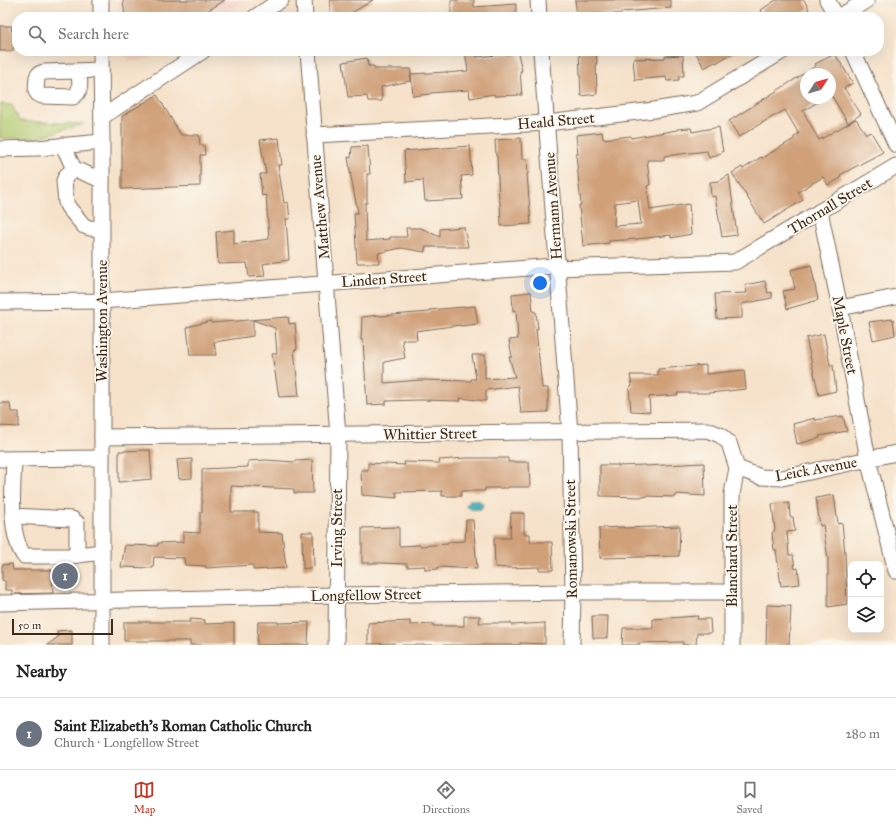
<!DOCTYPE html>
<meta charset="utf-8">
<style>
:root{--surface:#fff;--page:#f2f2f2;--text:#222;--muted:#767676;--line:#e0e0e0;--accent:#c8321e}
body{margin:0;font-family:"IM FELL Great Primer",serif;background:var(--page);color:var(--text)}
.controls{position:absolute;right:12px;bottom:12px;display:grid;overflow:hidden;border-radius:8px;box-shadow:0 4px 16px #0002}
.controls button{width:36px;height:36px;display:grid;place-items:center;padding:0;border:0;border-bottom:1px solid var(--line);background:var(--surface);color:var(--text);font:20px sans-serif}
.compass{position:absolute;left:800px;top:68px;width:36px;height:36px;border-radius:50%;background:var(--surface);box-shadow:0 4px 16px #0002;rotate:54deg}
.scale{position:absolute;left:12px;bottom:10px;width:101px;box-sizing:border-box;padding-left:4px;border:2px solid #3b2a1e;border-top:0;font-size:11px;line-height:14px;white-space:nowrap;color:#3b2a1e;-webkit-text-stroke:3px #fbf7ec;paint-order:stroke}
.you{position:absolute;left:540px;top:283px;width:14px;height:14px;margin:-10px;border:3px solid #fff;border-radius:50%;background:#1a73e8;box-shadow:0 0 0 6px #1a73e833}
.badge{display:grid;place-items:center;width:26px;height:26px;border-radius:50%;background:var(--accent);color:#fff;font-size:13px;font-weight:700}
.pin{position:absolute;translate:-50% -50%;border:2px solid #fff;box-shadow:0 1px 4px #0006}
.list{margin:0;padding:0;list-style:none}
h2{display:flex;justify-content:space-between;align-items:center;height:52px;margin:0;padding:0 16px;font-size:17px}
h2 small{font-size:13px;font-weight:400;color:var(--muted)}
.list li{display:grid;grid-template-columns:26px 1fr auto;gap:12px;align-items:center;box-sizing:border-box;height:72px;padding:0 16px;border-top:1px solid var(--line)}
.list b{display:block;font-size:15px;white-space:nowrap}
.list p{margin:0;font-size:13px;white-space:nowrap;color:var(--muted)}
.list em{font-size:13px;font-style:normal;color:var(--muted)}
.icon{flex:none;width:22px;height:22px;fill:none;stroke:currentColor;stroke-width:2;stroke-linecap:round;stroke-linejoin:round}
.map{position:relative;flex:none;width:896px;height:645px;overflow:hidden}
.search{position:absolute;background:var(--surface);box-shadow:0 4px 16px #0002;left:12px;right:12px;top:12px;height:44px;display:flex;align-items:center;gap:10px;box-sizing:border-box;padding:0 14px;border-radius:16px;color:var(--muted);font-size:15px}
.sheet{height:124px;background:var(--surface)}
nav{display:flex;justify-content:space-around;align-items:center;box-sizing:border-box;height:56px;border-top:1px solid var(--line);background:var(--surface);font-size:11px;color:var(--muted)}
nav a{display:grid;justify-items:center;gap:2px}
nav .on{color:var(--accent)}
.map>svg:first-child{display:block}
.built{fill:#f6d1c5}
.green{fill:#b2ca6f;stroke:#767a46}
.water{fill:#3daeb7;stroke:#3c6c6a}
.building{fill:#d0a079;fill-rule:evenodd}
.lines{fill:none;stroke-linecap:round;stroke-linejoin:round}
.minor-casing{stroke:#7c6a5a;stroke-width:17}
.minor{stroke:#fff;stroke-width:15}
.labels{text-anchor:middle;stroke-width:3.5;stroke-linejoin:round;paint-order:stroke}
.street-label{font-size:15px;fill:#3b2a1e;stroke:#fbf7ec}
</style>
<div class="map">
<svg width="896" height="645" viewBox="0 0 896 645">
<rect width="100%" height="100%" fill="#fbf7ec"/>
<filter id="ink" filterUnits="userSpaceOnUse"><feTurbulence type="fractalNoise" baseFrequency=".025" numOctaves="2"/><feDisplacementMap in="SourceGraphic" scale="8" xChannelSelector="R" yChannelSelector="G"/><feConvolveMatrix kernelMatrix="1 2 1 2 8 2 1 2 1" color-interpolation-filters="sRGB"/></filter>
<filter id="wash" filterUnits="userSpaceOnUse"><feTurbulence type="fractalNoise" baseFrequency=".012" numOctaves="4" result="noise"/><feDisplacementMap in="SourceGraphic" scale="16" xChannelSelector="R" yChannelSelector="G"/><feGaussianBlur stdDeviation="0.9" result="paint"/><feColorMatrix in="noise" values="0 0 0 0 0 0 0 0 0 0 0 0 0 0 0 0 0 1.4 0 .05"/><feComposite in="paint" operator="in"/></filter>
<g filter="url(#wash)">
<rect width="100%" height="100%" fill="#f6e2ca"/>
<g class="built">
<path d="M118 0H245L217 17H118Z"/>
<path d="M121 51H161L150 58 141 61H133L128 59Z"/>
</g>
<path class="green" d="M0 104 12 105 20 121 84 124 36 138H0Z"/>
<path class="water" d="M469 500C475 500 481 499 483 505L481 509C475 509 468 511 466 505Z"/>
<g id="blocks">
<g class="building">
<path d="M123 0H225L198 17H125Z"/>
<path d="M330 0H373L345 17H331Z"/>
<path d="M451 0H474V7L516 4V17H451Z"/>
<path d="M575 0H671V8L621 12V14H594V17H577Z"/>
<path d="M776 0H804L809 9 798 17H765L761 10Z"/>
<path d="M0 26H12L11 31 17 30V47L13 48V51H0Z"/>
<path d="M465 51H477V57L518 53 522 71H520L522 95 494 96V94L470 98 469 90 430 93V94L413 96 411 74 447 72V73L468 71Z"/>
<path d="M579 51H596L597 63H596L597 94 581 96Z"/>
<path d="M695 51H736L716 63 715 62 704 68Z"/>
<path d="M835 54 853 83 844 88 861 114 848 123 830 93V74H806V98H824L803 111 819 140 856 119 866 134 871 132 883 152 840 175 841 178 828 185 823 177 798 192 803 200 764 224 732 173 742 167 743 169 761 157 762 158 794 139V137L799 134 785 110 760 124 739 137 729 121 816 66 815 64Z"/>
<path d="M683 55 684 76H679V80L667 81 666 77 635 80 633 59 665 58V56Z"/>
<path d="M367 58 368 66H374V69H411L410 81 381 87 382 101H368L367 96 348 97 343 62Z"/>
<path d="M157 95 181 135H199L200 145H204L205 155H200V186L122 189V116Z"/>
<path d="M719 127 723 152 709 158 707 151 664 156V160H647L650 185 647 186 650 210 689 204 691 234 671 238V235L638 239 609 241V243L583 246 579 205H581L576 154H578L576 135 602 132 603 139 631 136V138L677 130V129L691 128 692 132ZM638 200 641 224 614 226 615 203Z"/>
<path d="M279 138 282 165H278L284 203 288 202 290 219H286L289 260 263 264 265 276 249 277 247 263 218 264 216 232 234 230V244L269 239 266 195 262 196 260 174H266L260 140Z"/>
<path d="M521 138 522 159H527L528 174H527L531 224 501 226 500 201H499L497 156H496L495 140Z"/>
<path d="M368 146 370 174H367V203H365L366 241 390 239V237H407L406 228H421L440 237V229L464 227 468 247H425V252L401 248 378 253 379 263H357L354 213H358L351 177 348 157 351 158 352 147Z"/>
<path d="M470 146 472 175 461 176 463 199 425 201 423 180 406 182 404 151Z"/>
<path d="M729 175 737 235 722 237 715 196 711 197 710 182 719 181Z"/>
<path d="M811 265 818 300 787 309 783 291 795 289 791 270Z"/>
<path d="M765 281 768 293 772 292V298L742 304V318L717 319 715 294 747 293 745 285Z"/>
<path d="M531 292 533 312H536L538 329H536L542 388H548V412L521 413 518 386 486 390V401L460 398 461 401 420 400 386 401V404L367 405 363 340H361L362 317 379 315 380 316 429 312V310L475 306 478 324 460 326V325L416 331 417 340H402L405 358 384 362V383L420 380 471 381V379H476L472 355H485V379L515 377 509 357H512L509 340 518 339 516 310 513 311 512 294Z"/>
<path d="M288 317 289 324 295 323 297 349 294 350 299 396 279 397 272 354H277L275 328 253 320V336L214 342 216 355H190L187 327 211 321V323Z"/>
<path d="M893 319 895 335 873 340 869 322Z"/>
<path d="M824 334 830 365H833L836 391 819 395 806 338Z"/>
<path d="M706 365V374L744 370 746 389 709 393H677L678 395 649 397 650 412 631 411 629 388 632 385 630 375H658V369Z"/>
<path d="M0 403H10L11 412H19V427L0 426Z"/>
<path d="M843 416 847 431 819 436 820 438 797 444 793 424 815 418V420Z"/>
<path d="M150 450 152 479 119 482V451Z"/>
<path d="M466 458H508V462H529L530 487H508V488H485V491H461V496H442V491L396 492 397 498 362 495 361 470H368V463L405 465 404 462 440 463 439 460Z"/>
<path d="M192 459V478L179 479 177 460Z"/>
<path d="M266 460 295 462V461L312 460 313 493H294V489L231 486V512H258V532L282 533 286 568 253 570V565L206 568V566L185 565 184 558 154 557 153 568 121 567 125 545 158 546V543L183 542V532L200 533V512H202V469L248 467V461Z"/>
<path d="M704 463 705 496 676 494V497L645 496V497L600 496V465H618V466L645 465V466Z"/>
<path d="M834 495 838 524 842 523 845 553 847 604 828 607V559L823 525 820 526 816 498Z"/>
<path d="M789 503 790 517H793L795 531 787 532 789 555H793L795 569 798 568 800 584 781 586 776 550H774L772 533 775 530 772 504Z"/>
<path d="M511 513H524V534H530V542H552L553 570H539V567L507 568 495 567 494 538H510Z"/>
<path d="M466 520H473L477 569 438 567V569L425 570V566L407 567V564L382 563H362V528L399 527V546L420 545V546L448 544V542L465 541Z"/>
<path d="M680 526 679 556 600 558 599 528 624 527V528Z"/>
<path d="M302 532H313L314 567 303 569Z"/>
<path d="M12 564 13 570H52L53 593 12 594V590H5V581L2 580V565Z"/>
<path d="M767 605 791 606 789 645H766Z"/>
<path d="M464 616H480L479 623H511V625L545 623V644L520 643V645H394V643L368 644V623L410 621V625L433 624V626H464Z"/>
<path d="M592 616H608L607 638H593Z"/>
<path d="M698 616 697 619H710L711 633H697L696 645H683V642L639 643V645H622L623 628H653V619Z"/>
<path d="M190 619 205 620V624L234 623V645H190V641H124V622H190Z"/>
<path d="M258 622H278V623L309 622 308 645H257Z"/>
<path d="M72 630V645H47L58 637 57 631Z"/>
</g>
</g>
</g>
<g filter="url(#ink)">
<use href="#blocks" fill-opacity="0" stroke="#7c6a5a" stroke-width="1"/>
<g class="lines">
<defs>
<g id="minor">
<path d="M101 0V17"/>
<path d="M304 0 305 17"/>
<path d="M538 0 539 17"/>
<path d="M827 0 837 17"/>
<path d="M255 17 281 0"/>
<path d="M839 17 867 0"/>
<path d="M101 51 102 142V645"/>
<path d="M308 51 338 435 336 645"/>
<path d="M541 51 570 433 573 592 572 645"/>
<path d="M853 51 896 145"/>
<path d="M79 71C79 81 83 91 73 97L42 96 38 94 36 91 37 77 39 74 44 72 101 70"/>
<path d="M102 117 203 51"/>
<path d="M314 135 547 123 654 110 697 103 783 51"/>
<path d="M63 145 74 169 102 180"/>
<path d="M0 149 37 148 102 142"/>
<path d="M74 169 66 176 64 181 66 202 68 207 84 226 90 228 101 229"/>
<path d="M820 211 840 308 868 459 896 571"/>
<path d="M0 302 102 301 554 266 557 268 735 262 896 166"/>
<path d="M840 308 896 297"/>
<path d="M102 437 707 430 720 435 729 443 737 468 732 494V645"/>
<path d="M0 459 102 458"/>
<path d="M14 459C13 487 8 533 24 556H70L102 552"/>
<path d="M737 468 761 477 782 478 896 453"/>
<path d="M13 516 72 519 77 523V555"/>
<path d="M0 603 337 595 573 592H732"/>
</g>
</defs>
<use href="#minor" class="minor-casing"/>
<use href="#minor" class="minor"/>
</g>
</g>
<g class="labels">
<g class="street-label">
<text transform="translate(556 121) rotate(-5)" y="5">Heald Street</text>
<text transform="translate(553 206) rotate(-94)" y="5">Hermann Avenue</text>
<text transform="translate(830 206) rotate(-31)" y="5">Thornall Street</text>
<text transform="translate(320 207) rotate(-95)" y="5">Matthew Avenue</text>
<text transform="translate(384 279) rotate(-4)" y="5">Linden Street</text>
<text transform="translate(102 321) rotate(-90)" y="5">Washington Avenue</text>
<text transform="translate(845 335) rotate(79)" y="5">Maple Street</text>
<text transform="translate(430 434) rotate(-1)" y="5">Whittier Street</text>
<text transform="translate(816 469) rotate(-10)" y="5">Leick Avenue</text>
<text transform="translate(337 528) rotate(-90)" y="5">Irving Street</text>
<text transform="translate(571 539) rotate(-91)" y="5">Romanowski Street</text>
<text transform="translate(732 556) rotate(-90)" y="5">Blanchard Street</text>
<text transform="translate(366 595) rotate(-1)" y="5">Longfellow Street</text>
</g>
</g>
</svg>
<div class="controls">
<button><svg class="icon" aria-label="locate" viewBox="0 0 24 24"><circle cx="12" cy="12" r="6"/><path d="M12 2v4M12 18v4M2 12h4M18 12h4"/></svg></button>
<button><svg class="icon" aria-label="layers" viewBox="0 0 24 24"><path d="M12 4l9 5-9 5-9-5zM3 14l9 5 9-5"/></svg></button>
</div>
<svg class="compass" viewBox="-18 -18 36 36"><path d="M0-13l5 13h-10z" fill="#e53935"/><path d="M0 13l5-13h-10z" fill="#767676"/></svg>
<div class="scale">50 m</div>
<div class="you"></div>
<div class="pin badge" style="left:65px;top:576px;background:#6b7280">1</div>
<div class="search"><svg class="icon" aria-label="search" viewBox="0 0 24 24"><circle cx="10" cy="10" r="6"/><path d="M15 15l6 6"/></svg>Search here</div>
</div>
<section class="sheet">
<h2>Nearby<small></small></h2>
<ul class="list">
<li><span class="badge" style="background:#6b7280">1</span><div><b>Saint Elizabeth's Roman Catholic Church</b><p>Church · Longfellow Street</p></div><em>280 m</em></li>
</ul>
</section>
<nav>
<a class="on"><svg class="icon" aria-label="map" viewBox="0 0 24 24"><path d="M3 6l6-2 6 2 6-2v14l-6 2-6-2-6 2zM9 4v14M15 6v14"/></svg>Map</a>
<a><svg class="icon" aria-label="directions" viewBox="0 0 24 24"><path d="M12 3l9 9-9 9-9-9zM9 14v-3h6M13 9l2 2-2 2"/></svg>Directions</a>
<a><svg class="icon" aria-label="saved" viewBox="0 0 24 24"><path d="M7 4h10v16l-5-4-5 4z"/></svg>Saved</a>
</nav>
